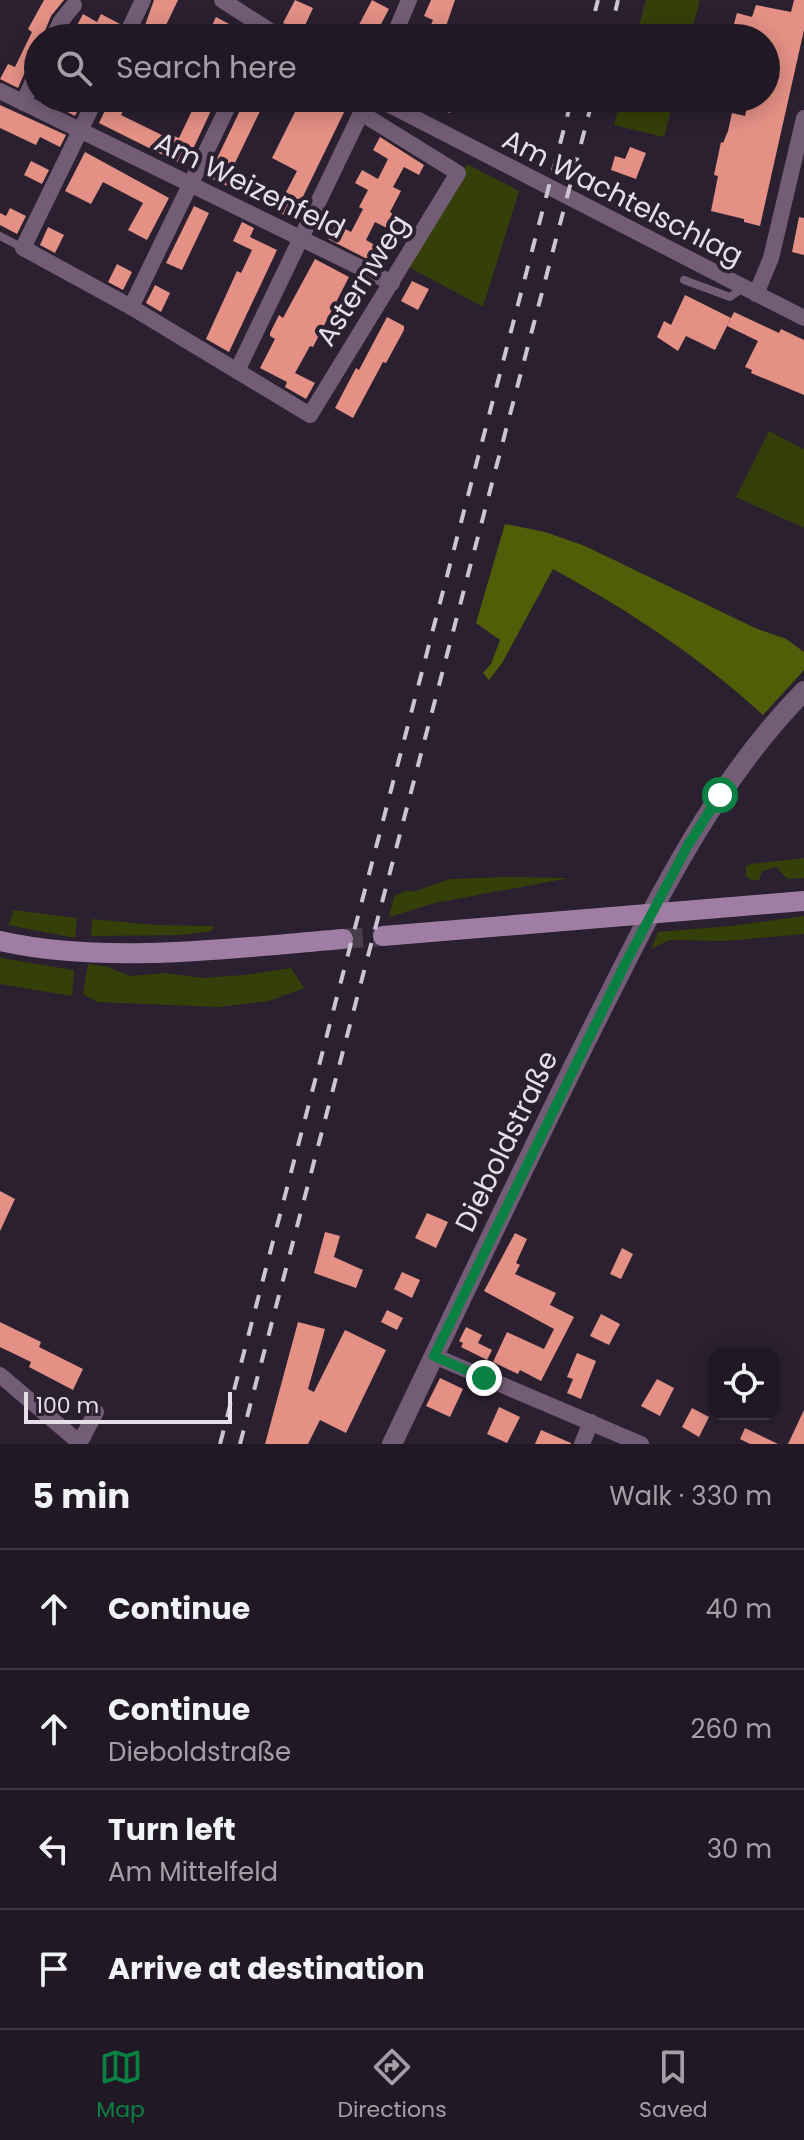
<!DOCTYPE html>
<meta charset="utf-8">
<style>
:root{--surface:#201824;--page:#2d2531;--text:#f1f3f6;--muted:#a2a0a6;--line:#3d3741;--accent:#0b8043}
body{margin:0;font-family:Poppins,sans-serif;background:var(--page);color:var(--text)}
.controls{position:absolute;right:24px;bottom:24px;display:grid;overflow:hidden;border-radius:16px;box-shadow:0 4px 20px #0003}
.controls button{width:72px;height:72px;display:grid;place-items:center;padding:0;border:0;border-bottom:2px solid var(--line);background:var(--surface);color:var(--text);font:40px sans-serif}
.scale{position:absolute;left:24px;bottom:20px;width:208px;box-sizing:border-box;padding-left:8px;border:4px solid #e6dfea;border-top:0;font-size:22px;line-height:28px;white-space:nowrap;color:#e6dfea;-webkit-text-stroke:6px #2b2030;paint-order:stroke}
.stop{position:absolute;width:24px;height:24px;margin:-18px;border:6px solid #0b8043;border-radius:50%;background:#fff}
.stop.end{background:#0b8043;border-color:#fff;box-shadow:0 2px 8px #0008}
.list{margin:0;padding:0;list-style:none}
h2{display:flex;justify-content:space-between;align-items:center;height:104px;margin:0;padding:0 32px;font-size:34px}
h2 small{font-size:26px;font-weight:400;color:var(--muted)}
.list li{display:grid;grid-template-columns:52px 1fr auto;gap:24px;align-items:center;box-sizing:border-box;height:120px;padding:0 32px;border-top:2px solid var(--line)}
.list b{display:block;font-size:30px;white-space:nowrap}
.list p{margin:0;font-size:26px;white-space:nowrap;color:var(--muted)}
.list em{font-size:26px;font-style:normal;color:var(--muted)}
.icon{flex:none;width:44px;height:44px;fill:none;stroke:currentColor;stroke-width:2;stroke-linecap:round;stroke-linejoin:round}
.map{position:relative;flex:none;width:804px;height:1444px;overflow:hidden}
.search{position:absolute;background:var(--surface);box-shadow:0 4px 20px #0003;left:24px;right:24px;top:24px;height:88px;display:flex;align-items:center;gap:20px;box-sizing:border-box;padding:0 28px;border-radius:44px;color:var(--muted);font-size:30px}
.sheet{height:584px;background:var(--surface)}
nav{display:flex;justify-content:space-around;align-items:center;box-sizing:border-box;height:112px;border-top:2px solid var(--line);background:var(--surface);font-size:22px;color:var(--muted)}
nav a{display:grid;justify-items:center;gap:4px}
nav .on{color:var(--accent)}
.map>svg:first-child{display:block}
.green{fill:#353f09}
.forest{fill:#505f07}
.building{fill:#e49085}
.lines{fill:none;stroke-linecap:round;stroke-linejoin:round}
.secondary-tunnel{stroke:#473d4c;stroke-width:20;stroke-dasharray:20 10;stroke-linecap:butt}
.service{stroke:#735d76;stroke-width:8}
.minor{stroke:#735d76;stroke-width:16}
.tertiary{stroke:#735d76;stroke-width:20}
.secondary{stroke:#a07da5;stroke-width:20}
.rail{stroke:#ccc4d0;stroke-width:4;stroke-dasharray:14 14;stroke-linecap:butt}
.route{stroke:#0b8043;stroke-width:10}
.labels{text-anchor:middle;stroke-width:8;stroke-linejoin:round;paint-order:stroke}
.street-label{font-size:28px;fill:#e6dfea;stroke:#2b2030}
</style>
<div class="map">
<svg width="804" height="1444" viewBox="0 0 804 1444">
<rect width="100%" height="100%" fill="#2b2030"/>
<g class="green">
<path d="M646 0H700L690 38H636Z"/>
<path d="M621 98H674L664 137 614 125Z"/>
<path d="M467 164 519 191 483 307 407 266Z"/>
<path d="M769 431 804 449V528L736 497Z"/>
<path d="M804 858V878L788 879 776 867 762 871 759 880H751L746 876V866L750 864Z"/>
<path d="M505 877 569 878 435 903 389 917 394 896 407 890 413 892 450 879Z"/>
<path d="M14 910 77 918 75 938 8 925Z"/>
<path d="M804 916V934L725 941 669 940 651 949 658 932 730 926Z"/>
<path d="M92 919 155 925 214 926 212 931 181 935 91 936Z"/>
<path d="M0 958 74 970 72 996 0 984Z"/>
<path d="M88 964 108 967 130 976 165 973 203 978 244 975 291 968 304 988 269 1001 219 1007 97 1002 83 994Z"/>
</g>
<path class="forest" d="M505 524 545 532 585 546 755 628 786 639 804 652V670L763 715C700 657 628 610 553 569L502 663 489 680 483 673 491 664 500 640 476 623Z"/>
<g class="building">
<path d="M44 0H64L51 16 42 38H38V56L28 65 18 88 0 79 8 64 15 67 32 32 28 29Z"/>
<path d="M154 0H178L160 38 143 31Z"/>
<path d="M295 0 313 8 302 32 283 23Z"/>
<path d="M372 0 389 9 381 24 373 38H352Z"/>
<path d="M431 0H455L443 35 429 29 433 20 424 16Z"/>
<path d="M794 0H804V30L760 226 744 222V219L711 211 718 176 714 175 721 142 723 143 728 131 732 113 745 116 749 98H766V38H752L755 29 734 24 737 13 752 17 756 5 791 12Z"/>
<path d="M83 14 97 22 101 14 120 24 114 38H105L89 30 86 35 75 29Z"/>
<path d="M216 17 233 26 227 38H206Z"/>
<path d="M63 98 83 100 75 116 58 107Z"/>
<path d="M111 98H129L121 115 172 140 174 136 179 138 198 98H217L185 166 99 123Z"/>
<path d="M246 98 264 103 232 169 260 183 253 198 208 177Z"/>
<path d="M306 98H351L292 219 276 211 297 171 272 158 297 108 301 110Z"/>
<path d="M414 98H456L450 113Z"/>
<path d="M0 105 66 135 60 147 40 137 36 145 0 128Z"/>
<path d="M380 137 424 165 419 175 404 167 393 187 401 191 390 212 398 217 391 230 375 222 366 240 380 248 373 262 328 239 336 224 351 232 363 209 359 207 368 190 355 183 362 170 378 179 388 159 373 150Z"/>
<path d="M630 147 646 153 636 179 611 170 615 156 625 159Z"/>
<path d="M85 152 169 198 147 240 128 230 143 203 103 182 91 204 65 191Z"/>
<path d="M31 161 49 170 42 184 24 175Z"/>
<path d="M194 206 209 213 182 270 166 263Z"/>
<path d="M10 208 26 216 17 234 0 225V213L6 216Z"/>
<path d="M799 217 804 218V255L792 252Z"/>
<path d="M242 222 254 228 250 237 277 250 229 352 206 339 237 271 241 273 252 250 233 241Z"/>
<path d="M48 227 64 235 55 253 40 245Z"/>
<path d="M315 259 349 277 313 347 310 346 295 373 315 383 306 399 285 387 287 382 260 368 275 339 270 336V333L279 315 283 318Z"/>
<path d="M117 264 132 272 123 290 108 282Z"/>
<path d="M412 281 429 289 418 310 401 301Z"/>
<path d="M155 285 170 293 161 312 146 303Z"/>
<path d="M685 295 731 318 715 350 686 336 678 351 657 337 664 321 671 325Z"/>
<path d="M734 312 779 333 781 329 804 340V395L751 373 752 370 745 367 758 341 727 326Z"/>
<path d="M387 317 404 326V330L386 363 383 362 353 418 335 408 356 368 359 370Z"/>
<path d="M0 1191 15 1199 0 1231Z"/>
<path d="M427 1213 448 1222 436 1248 415 1238Z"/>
<path d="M325 1232 340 1236 334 1257 363 1270 356 1288 314 1273Z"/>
<path d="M515 1233 527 1239 516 1263 520 1265 515 1274 556 1293 550 1305 574 1317 541 1381 520 1370 518 1374 493 1362 507 1332 544 1349 554 1329 484 1291Z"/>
<path d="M622 1248 633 1254 621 1279 610 1274Z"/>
<path d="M402 1272 420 1280 412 1298 394 1289Z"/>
<path d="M387 1310 403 1318 397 1330 381 1322Z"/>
<path d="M601 1314 620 1324 609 1345 590 1336Z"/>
<path d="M0 1322 41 1342 39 1347 83 1369 73 1390 29 1367 31 1362 0 1347Z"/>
<path d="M298 1322 325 1329 308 1389 314 1392 345 1330 386 1350 346 1433 320 1420 308 1444H265Z"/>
<path d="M466 1327 482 1335 478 1343 492 1350 487 1360 461 1347 463 1343 459 1341Z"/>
<path d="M577 1353 596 1361 581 1399 567 1393 573 1379 567 1377Z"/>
<path d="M440 1378 463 1389 450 1417 426 1406Z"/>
<path d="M657 1379 674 1388 660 1416 641 1406Z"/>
<path d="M499 1407 520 1417 507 1443 487 1434Z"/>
<path d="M692 1408 709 1417 699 1437 682 1427Z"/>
<path d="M804 1410V1444H788Z"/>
<path d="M745 1428 778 1444H750L740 1439Z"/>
<path d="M541 1430 571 1443V1444H535Z"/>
</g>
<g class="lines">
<path class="secondary-tunnel" d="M343 939 383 936"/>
<g class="service">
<path d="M0 236 23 248"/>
<path d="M684 280 730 297 743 288"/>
</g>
<g class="minor">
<path d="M222 0 281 38"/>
<path d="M53 38 61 21 74 5"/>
<path d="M125 38 143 0"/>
<path d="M393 38 409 0"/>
<path d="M0 91 392 283"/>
<path d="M96 98 23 248 131 307 310 415 458 173 361 113"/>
<path d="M376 98 804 318"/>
<path d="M23 103 38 70"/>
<path d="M756 294 771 258 804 118"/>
<path d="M131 307 232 98"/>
<path d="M237 371 364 107"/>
<path d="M434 1356 641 1444"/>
<path d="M0 1375 80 1443"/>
<path d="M79 1444 96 1412"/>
<path d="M582 1444 591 1422"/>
</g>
<path class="tertiary" d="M392 1444C459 1304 525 1163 595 1023 654 906 711 786 804 691"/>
<g class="secondary">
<path d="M383 936 804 901"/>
<path d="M0 941C106 965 235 948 343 939"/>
</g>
<g class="rail">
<path d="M588 38 598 0"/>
<path d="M609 38 618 0"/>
<path d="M220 1444 572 98"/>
<path d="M240 1444 593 98"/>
</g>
</g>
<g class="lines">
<path class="route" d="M484 1378 434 1356 625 964 688 845 720 795"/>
</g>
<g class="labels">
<g class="street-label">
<text transform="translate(250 185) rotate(26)" y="10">Am Weizenfeld</text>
<text transform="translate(623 197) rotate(27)" y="10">Am Wachtelschlag</text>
<text transform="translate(362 280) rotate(-58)" y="10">Asternweg</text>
<text transform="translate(506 1141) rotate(-64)" y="10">Dieboldstraße</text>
</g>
</g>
</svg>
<div class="controls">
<button><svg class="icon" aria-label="locate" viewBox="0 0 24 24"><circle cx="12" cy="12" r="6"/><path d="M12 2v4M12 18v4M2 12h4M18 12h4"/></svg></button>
</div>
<div class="scale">100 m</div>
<div class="stop" style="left:720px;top:795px"></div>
<div class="stop end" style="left:484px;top:1378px"></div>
<div class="search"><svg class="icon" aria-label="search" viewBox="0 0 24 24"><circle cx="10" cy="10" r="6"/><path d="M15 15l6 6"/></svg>Search here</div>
</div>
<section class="sheet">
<h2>5 min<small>Walk · 330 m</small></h2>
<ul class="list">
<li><svg class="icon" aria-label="ahead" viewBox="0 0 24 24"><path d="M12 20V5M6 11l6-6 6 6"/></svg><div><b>Continue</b></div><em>40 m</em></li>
<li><svg class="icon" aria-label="ahead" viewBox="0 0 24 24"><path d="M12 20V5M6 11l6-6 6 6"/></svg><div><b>Continue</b><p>Dieboldstraße</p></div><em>260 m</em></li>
<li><svg class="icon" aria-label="left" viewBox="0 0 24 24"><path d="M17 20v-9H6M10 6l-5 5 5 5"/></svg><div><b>Turn left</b><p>Am Mittelfeld</p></div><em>30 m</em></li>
<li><svg class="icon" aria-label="arrive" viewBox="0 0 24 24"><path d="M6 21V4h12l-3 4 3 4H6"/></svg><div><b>Arrive at destination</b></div></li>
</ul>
</section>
<nav>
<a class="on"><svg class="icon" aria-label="map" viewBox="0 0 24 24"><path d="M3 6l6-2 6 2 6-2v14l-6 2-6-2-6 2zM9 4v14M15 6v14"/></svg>Map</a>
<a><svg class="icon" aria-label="directions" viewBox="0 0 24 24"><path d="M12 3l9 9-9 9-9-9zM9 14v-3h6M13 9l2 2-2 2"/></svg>Directions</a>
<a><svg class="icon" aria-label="saved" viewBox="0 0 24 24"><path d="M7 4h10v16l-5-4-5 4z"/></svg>Saved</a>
</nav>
